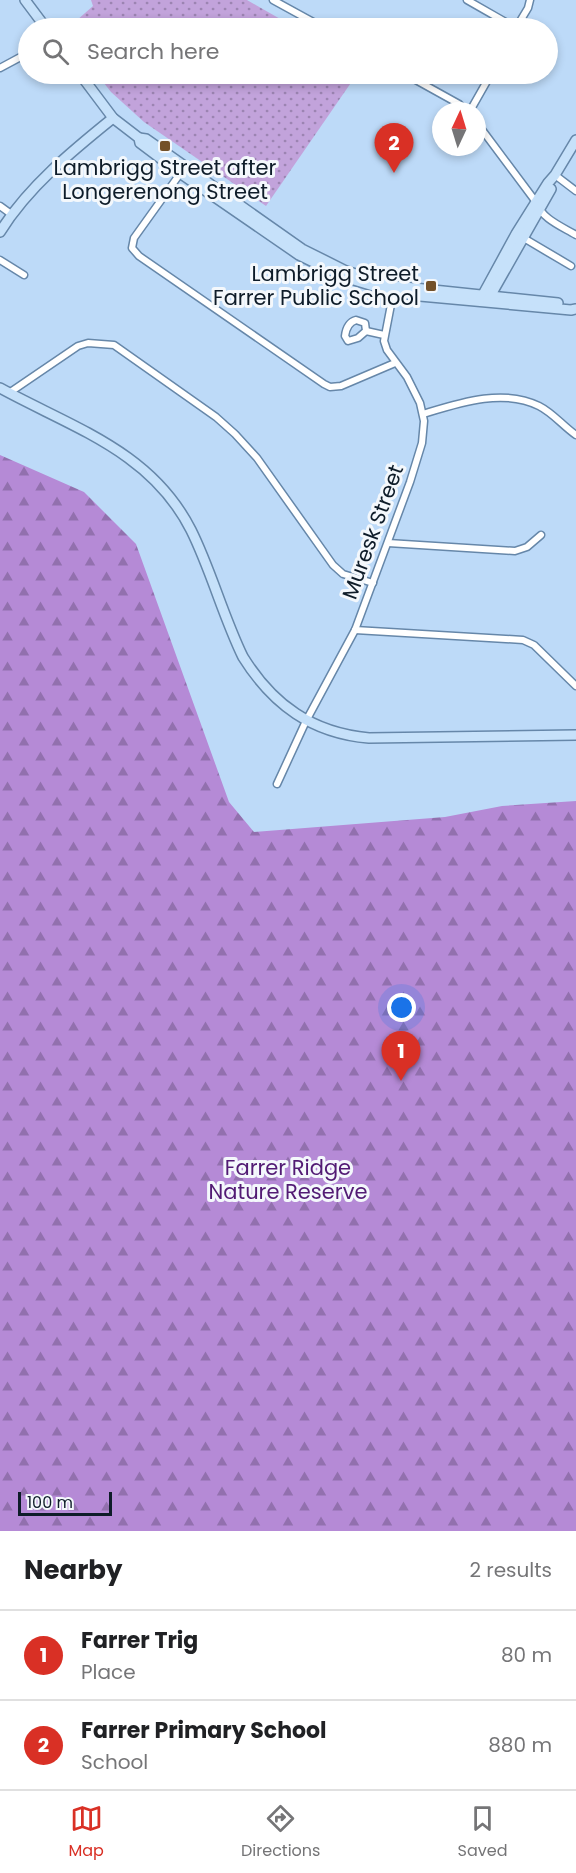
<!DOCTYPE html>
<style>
:root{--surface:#fff;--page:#f6f6f6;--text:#202124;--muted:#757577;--line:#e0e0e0;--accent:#d93025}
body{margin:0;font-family:Poppins,sans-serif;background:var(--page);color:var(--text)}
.compass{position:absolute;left:432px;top:102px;width:54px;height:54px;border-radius:50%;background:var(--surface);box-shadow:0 3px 9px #0003;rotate:4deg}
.scale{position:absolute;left:18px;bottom:15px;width:94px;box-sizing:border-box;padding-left:6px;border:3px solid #0e1c29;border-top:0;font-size:16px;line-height:21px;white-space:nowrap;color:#0e1c29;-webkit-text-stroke:4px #f4f8fc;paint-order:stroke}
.you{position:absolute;left:402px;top:1008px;width:21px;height:21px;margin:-15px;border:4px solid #fff;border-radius:50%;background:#1a73e8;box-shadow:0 0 0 9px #1a73e833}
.badge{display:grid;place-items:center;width:39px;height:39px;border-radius:50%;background:var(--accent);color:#fff;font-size:20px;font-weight:700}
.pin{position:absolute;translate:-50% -50px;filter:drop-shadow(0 2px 3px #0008)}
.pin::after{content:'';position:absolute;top:32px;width:21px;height:18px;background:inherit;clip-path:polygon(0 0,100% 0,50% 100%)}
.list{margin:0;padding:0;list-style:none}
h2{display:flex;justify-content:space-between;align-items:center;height:78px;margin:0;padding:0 24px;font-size:26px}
h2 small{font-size:20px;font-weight:400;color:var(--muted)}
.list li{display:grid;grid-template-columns:39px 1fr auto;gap:18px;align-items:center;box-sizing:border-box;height:90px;padding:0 24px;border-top:2px solid var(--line)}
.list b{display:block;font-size:22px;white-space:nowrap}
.list p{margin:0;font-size:20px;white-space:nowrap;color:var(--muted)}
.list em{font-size:20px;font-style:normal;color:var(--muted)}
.icon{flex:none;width:33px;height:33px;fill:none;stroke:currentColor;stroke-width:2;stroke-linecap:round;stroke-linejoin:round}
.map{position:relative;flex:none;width:576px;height:1531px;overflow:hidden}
.search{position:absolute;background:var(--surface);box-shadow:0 3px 9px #0003;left:18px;right:18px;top:18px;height:66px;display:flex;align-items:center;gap:15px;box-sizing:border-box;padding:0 21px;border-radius:33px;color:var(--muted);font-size:22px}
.sheet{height:258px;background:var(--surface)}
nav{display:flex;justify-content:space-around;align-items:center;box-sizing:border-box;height:84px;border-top:2px solid var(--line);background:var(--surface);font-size:16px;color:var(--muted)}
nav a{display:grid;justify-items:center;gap:3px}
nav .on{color:var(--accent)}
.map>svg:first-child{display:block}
.grass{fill:url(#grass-dots)}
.forest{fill:url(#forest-firs)}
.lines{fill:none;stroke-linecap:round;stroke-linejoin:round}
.street-casing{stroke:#6687a9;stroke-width:9}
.secondary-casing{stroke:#6687a9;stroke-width:12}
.street{stroke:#fff;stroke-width:6}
.secondary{stroke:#c6e1fa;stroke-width:9}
.poi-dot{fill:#735129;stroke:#f4f8fc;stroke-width:2}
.labels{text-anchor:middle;stroke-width:6;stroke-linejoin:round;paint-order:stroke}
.poi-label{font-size:21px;fill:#0e1c29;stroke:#f4f8fc}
.street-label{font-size:21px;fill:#0e1c29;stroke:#f4f8fc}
.park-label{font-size:21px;fill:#521b74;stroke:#f4f8fc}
</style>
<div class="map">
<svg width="576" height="1531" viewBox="0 0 576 1531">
<defs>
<pattern id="grass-dots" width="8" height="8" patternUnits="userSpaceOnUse" patternTransform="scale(1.5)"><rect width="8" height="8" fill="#c2a3db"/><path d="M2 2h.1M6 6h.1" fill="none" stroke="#9c84b2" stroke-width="1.8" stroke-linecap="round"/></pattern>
<pattern id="forest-firs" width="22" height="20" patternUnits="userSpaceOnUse" patternTransform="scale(1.5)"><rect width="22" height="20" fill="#b58ad6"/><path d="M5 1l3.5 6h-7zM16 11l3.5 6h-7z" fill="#9270ae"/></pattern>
</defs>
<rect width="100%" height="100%" fill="#bddaf8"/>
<g class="grass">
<path d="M91 0H247L296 28H68L93 6Z"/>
<path d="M97 74H357L266 206 144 122 111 92Z"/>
</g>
<path class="forest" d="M0 455 84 492 136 544 229 802 254 832 445 817 502 806 576 801V1531H0Z"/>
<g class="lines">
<defs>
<g id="street">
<path d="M273 0 324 28"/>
<path d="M467 0 516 28"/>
<path d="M516 28 528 8 530 0"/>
<path d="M0 68 28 53"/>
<path d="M405 74 459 104 466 111"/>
<path d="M470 111 491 74"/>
<path d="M477 123 536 202C542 219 561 226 576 235"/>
<path d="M182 171 134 238 132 248 139 256 324 384 330 387 341 386 395 363"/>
<path d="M555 175 576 191"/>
<path d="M0 206 11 214"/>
<path d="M522 237 571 266"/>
<path d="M0 260 24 275"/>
<path d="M356 320 365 323 366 331 358 338 348 341 345 336C346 328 349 322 356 320Z"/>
<path d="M366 331 384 335"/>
<path d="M9 393 78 346 88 343 114 345 216 417 235 434 257 458 333 565 343 574 373 583"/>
<path d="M423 414C459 403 503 388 539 406 553 413 563 426 576 435"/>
<path d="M388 543 515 551 527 547 541 535"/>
<path d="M355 630 523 640 534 645 576 686"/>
<path d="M277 784 306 721 355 630 410 482 422 443 424 421 420 403 407 377 387 350 384 341 394 289"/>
</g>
<g id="secondary">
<path d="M25 0 46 28"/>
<path d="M80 74 113 118 139 138 140 143 180 173 299 255 344 277 393 292 420 296 571 310 576 309"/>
<path d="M139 138 146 139 302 249 346 271 395 286 558 303"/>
<path d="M0 232C28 187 72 151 113 118"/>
<path d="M480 300 516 234 548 183 555 175 576 140"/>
<path d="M488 300 551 189"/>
<path d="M0 388C73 428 151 451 191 530 211 570 223 616 243 657 273 705 312 733 369 738L576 735"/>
</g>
</defs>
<use href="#street" class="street-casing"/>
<use href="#secondary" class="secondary-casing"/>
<use href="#street" class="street"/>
<use href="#secondary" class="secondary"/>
</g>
<g class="poi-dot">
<rect x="159" y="140" width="12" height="12" rx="3"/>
<rect x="425" y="280" width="12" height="12" rx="3"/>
</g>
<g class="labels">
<g class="poi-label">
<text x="165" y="175">Lambrigg Street after<tspan x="165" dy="24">Longerenong Street</tspan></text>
<text x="419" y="281" text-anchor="end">Lambrigg Street<tspan x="419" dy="24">Farrer Public School</tspan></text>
</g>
<g class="street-label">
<text transform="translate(373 532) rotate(-70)" y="7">Muresk Street</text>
</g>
<g class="park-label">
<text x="288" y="1175">Farrer Ridge<tspan x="288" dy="24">Nature Reserve</tspan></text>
</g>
</g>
</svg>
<svg class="compass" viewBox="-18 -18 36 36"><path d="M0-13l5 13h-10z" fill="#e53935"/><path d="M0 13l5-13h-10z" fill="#757577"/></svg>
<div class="scale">100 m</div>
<div class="you"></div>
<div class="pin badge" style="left:401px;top:1081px">1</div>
<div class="pin badge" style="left:394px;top:173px">2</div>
<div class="search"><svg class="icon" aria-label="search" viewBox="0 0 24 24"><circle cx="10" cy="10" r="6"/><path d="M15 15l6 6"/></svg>Search here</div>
</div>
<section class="sheet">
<h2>Nearby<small>2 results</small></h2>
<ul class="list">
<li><span class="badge">1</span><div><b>Farrer Trig</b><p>Place</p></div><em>80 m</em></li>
<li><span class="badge">2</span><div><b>Farrer Primary School</b><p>School</p></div><em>880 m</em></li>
</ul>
</section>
<nav>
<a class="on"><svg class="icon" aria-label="map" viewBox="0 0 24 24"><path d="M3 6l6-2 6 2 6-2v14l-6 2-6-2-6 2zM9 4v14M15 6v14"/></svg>Map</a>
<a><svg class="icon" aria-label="directions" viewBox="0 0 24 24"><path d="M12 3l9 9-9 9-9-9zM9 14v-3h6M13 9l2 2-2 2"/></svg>Directions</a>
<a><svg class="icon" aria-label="saved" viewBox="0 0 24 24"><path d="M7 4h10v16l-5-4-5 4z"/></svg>Saved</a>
</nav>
